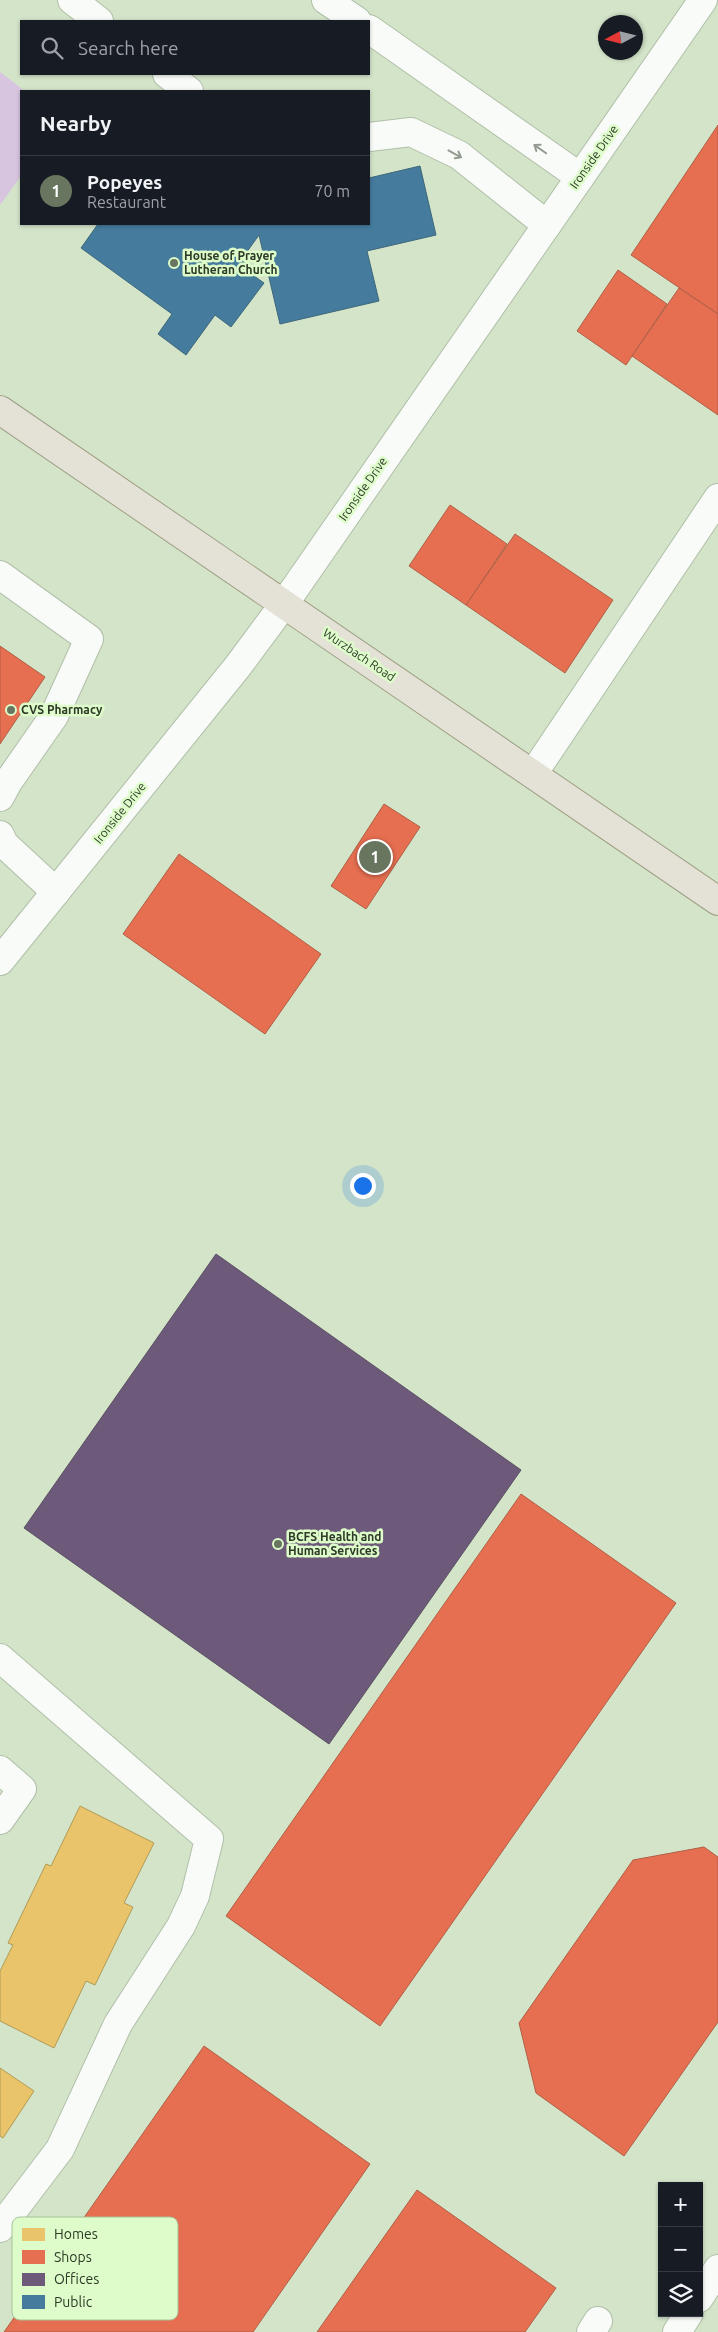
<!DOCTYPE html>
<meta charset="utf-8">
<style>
:root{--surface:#171b24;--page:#20242c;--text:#f1f3f6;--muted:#9ea1a6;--line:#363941;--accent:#687660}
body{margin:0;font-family:Ubuntu,sans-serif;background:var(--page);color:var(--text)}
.controls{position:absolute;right:15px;bottom:15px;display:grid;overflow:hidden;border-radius:0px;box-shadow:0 1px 4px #0004}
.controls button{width:45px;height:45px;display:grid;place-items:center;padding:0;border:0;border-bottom:1px solid var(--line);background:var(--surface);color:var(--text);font:25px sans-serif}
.compass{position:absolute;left:598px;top:15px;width:45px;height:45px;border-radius:50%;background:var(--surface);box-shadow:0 1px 4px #0004;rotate:263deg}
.you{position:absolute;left:362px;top:1185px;width:18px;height:18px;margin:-12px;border:4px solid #fff;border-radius:50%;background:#1a73e8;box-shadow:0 0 0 8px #1a73e833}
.badge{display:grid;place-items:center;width:32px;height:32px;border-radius:50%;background:var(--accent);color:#fff;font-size:16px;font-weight:700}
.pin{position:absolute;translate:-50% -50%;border:2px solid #fff;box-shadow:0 1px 5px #0006}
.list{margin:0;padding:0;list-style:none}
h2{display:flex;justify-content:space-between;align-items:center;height:65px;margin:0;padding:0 20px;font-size:21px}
h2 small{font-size:16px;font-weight:400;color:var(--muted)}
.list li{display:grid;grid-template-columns:32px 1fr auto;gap:15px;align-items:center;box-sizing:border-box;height:70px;padding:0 20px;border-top:1px solid var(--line)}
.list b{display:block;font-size:19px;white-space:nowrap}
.list p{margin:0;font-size:16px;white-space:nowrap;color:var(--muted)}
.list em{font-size:16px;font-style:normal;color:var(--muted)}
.icon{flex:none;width:28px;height:28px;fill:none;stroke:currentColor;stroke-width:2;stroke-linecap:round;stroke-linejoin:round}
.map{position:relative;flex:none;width:718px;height:2332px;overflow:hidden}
.search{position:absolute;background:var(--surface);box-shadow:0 1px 4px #0004;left:20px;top:20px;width:350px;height:55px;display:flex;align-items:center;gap:12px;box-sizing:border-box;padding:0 18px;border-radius:0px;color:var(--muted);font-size:19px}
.panel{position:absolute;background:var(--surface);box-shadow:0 1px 4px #0004;left:20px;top:90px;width:350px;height:135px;border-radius:0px}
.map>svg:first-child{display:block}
.green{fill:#d7c5e0}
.homes{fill:#e9c46a;stroke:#b19b56}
.shops{fill:#e76f51;stroke:#b05f44}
.offices{fill:#6d597a;stroke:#5a5061}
.public{fill:#457b9d;stroke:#3e687a}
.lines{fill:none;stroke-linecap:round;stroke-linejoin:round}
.minor-casing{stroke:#b1bfa9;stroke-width:30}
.major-casing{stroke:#9f9f84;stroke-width:30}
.minor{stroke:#f8fbf7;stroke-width:28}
.major{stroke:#e4e1d6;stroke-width:28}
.oneway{stroke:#939a8f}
.poi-dot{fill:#687660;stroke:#ddfcca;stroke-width:2}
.labels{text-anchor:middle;stroke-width:5;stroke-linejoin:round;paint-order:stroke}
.street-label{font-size:12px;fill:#2e3a27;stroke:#ddfcca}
.poi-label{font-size:12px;font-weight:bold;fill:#2e3a27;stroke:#ddfcca;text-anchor:start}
.key{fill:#ddfcca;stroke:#a8c299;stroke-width:1}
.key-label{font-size:14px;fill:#2e3a27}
</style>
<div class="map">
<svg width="718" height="2332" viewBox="0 0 718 2332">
<rect width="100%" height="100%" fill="#d3e4c9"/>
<path class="green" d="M0 72 25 91H21V176L0 205Z"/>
<g class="homes">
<path d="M80 1806 154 1843 124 1903 133 1907 95 1985 86 1981 54 2048 0 2021V1971L13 1945 8 1943 46 1864 51 1866Z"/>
<path d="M0 2068 34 2091 3 2138 0 2136Z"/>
</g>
<g class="shops">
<path d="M718 125V314L631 255Z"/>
<path d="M618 270 667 304 626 365 577 331Z"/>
<path d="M679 288 718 314V415L632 356Z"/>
<path d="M450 505 507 544 466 605 409 566Z"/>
<path d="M515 534 613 600 565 673 466 605Z"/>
<path d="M0 646 45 677 0 744Z"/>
<path d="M384 804 420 827 366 909 331 886Z"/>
<path d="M179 854 321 954 265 1034 123 934Z"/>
<path d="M521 1494 676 1603 380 2026 226 1916Z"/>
<path d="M704 1847 718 1857V2022L624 2156 536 2093 519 2023 633 1860Z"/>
<path d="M204 2046 370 2164 253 2332H4Z"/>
<path d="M417 2190 556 2288 525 2332H317Z"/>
</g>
<path class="offices" d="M216 1254 521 1470 329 1744 24 1528Z"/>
<path class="public" d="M420 166 436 235 367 251 379 301 280 324 259 235 241 260 250 267 247 271 264 283 231 327 215 315 186 355 158 334 172 314 81 248 98 224H369V178Z"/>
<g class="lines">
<defs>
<g id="minor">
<path d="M72 0 99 21"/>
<path d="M326 0 357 21"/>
<path d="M369 29 580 177"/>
<path d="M167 74 189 91"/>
<path d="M369 137 411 132 459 155 547 225"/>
<path d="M0 575 89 639 54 716 8 782 0 797"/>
<path d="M533 774 718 498"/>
<path d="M0 835 4 844 56 892"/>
<path d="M0 961 238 666 284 604 703 0"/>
<path d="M0 1658 209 1839 195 1896 181 1926 118 2024 60 2149 0 2228"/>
<path d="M0 1770 22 1789 0 1820"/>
<path d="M699 2298 718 2269"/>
<path d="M591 2332 598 2321"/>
<path d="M677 2332 689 2313"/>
</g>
<path id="major" d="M0 410 718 901"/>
</defs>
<use href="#minor" class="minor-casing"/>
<use href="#major" class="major-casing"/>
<use href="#minor" class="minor"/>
<use href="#major" class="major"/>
</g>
<defs><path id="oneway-shaft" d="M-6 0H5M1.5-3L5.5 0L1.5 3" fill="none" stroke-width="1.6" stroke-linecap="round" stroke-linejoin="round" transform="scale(1.25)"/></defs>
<g class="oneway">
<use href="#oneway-shaft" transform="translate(540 149) rotate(-145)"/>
<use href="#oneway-shaft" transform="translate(455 154) rotate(29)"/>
</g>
<g class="poi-dot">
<circle cx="174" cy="263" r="5"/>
<circle cx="11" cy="710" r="5"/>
<circle cx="278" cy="1544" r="5"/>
</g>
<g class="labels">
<g class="street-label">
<text transform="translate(594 157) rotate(-55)" y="4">Ironside Drive</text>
<text transform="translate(363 489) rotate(-55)" y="4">Ironside Drive</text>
<text transform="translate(359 655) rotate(34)" y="4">Wurzbach Road</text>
<text transform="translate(120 813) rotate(-51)" y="4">Ironside Drive</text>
</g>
<g class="poi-label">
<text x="184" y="260">House of Prayer<tspan x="184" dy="14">Lutheran Church</tspan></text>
<text x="21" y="714">CVS Pharmacy</text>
<text x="288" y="1541">BCFS Health and<tspan x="288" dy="14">Human Services</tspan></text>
</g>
</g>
<rect x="12" y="2217" width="166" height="103" rx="8" class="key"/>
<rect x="22" y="2228" width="23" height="13" fill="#e9c46a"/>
<rect x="22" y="2250" width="23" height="14" fill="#e76f51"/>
<rect x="22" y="2273" width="23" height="13" fill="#6d597a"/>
<rect x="22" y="2295" width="23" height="14" fill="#457b9d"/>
<g class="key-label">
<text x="54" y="2239">Homes</text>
<text x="54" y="2262">Shops</text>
<text x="54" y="2284">Offices</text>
<text x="54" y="2307">Public</text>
</g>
</svg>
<div class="controls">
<button>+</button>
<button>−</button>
<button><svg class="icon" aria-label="layers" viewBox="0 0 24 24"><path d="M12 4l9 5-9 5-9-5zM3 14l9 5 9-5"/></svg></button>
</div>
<svg class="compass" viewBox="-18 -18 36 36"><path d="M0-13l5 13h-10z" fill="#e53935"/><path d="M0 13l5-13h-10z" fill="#9ea1a6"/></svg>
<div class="you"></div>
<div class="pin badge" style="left:375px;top:857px">1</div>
<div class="search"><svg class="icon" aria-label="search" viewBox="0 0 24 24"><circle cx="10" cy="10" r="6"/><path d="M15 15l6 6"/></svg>Search here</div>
<section class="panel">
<h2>Nearby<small></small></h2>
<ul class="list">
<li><span class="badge">1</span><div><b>Popeyes</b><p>Restaurant</p></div><em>70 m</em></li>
</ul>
</section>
</div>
